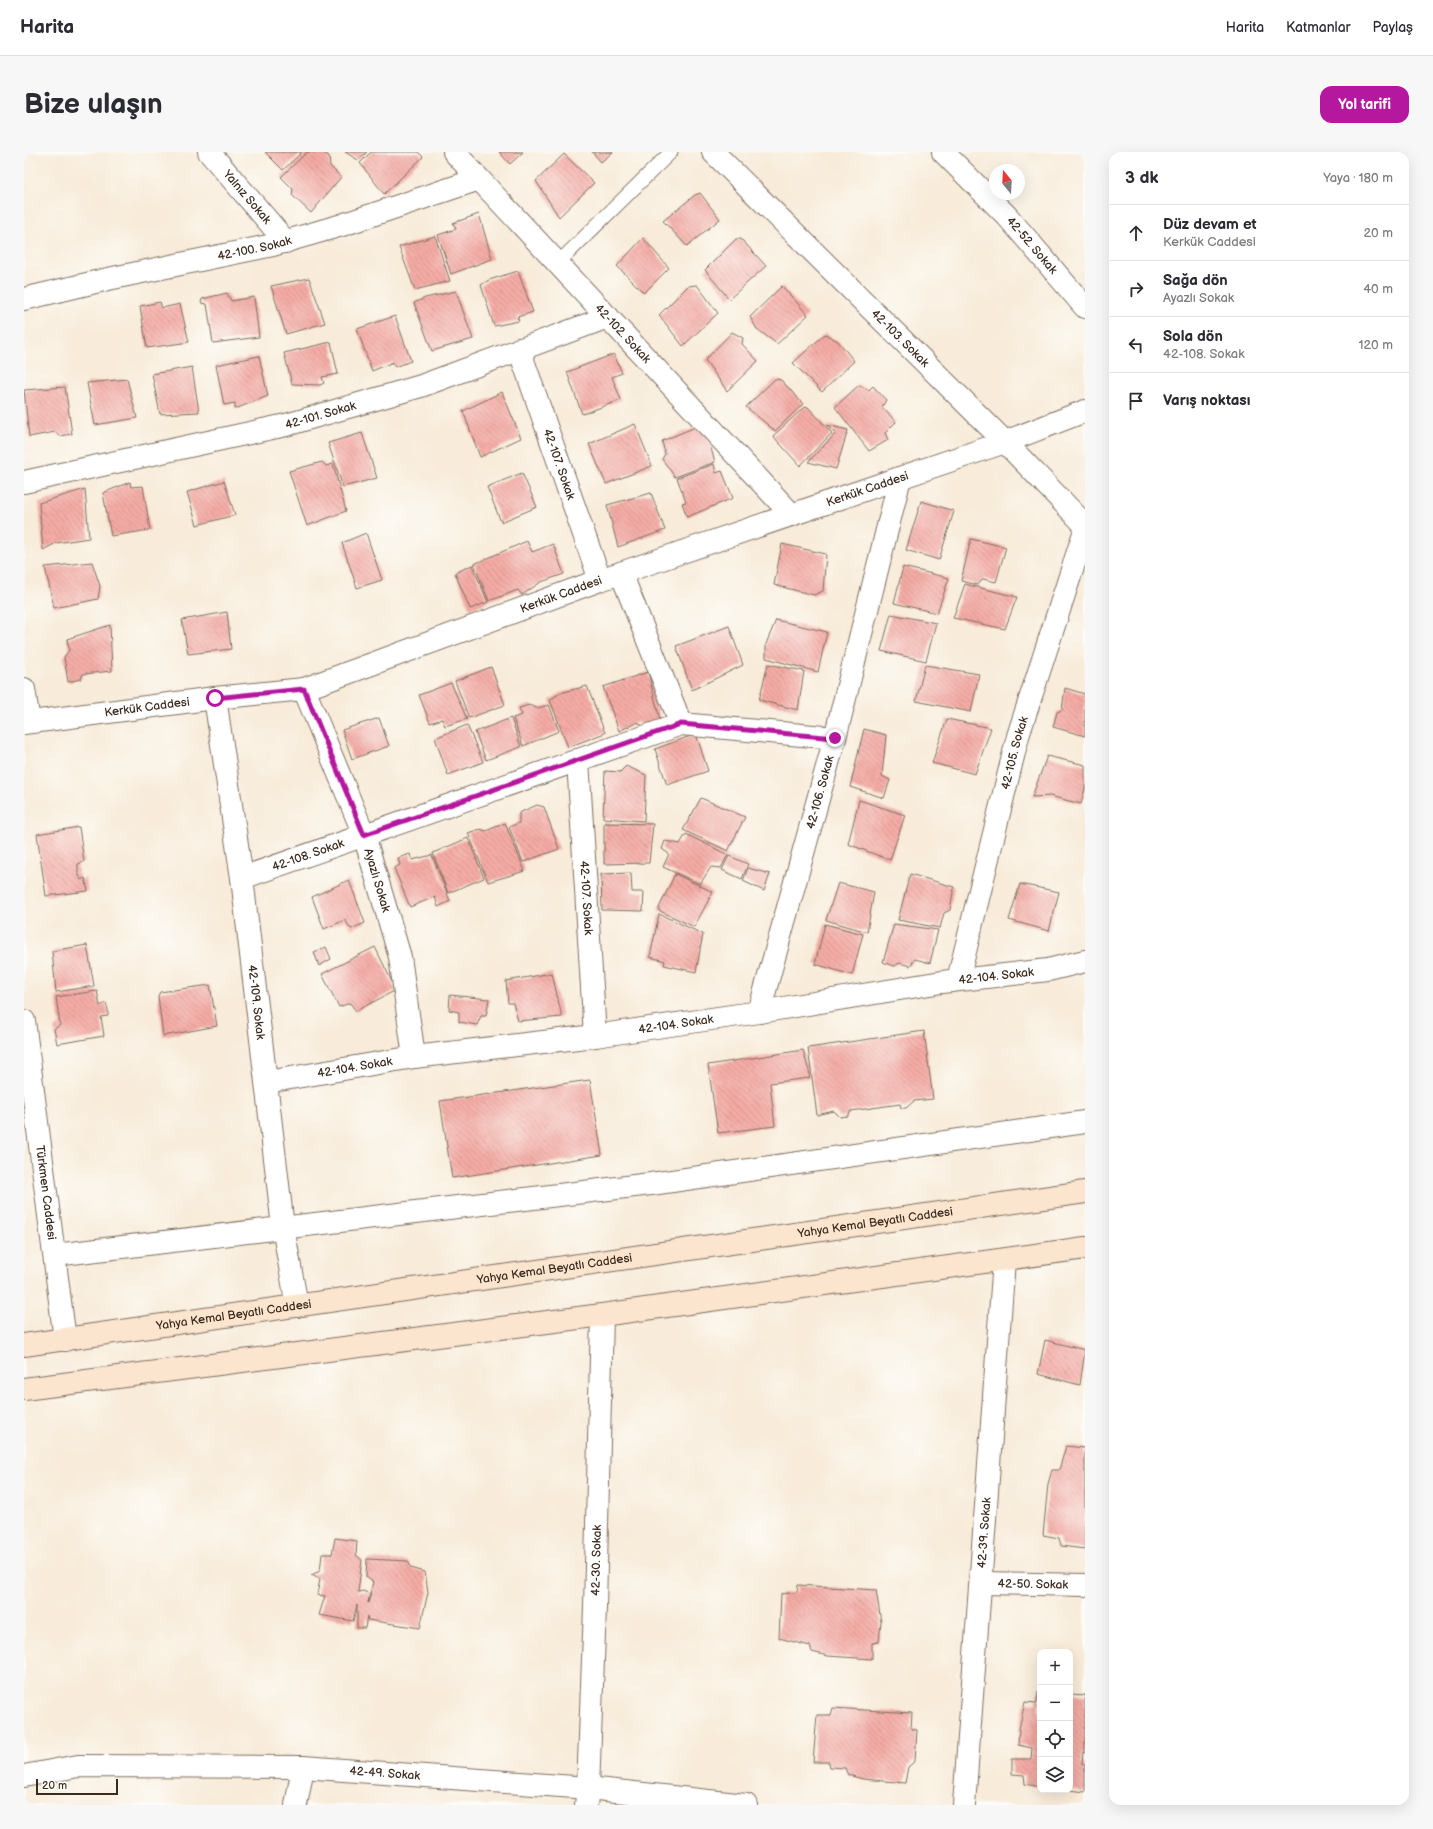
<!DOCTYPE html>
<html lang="tr">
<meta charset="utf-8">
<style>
:root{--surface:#fff;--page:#f7f7f7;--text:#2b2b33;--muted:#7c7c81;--line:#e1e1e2;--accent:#b5179e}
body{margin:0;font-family:"Balsamiq Sans",sans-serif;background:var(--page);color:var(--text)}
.controls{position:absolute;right:12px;bottom:12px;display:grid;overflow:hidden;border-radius:8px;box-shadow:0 4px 16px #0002}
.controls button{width:36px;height:36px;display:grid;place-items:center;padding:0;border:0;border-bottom:1px solid var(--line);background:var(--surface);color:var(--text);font:20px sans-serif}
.compass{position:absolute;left:965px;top:12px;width:36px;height:36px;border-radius:50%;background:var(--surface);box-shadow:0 4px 16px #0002;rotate:342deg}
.scale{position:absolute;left:12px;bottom:10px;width:82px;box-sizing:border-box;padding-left:4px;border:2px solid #3b2a1e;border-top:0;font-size:11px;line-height:14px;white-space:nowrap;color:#3b2a1e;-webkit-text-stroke:3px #fdfcf7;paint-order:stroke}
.stop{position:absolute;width:12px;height:12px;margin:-9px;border:3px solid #b5179e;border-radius:50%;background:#fff}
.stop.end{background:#b5179e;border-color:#fff;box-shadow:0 1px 4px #0008}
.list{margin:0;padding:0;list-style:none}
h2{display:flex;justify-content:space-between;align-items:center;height:52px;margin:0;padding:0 16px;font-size:17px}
h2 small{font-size:13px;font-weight:400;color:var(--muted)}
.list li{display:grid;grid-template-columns:26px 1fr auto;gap:12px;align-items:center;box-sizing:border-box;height:56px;padding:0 16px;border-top:1px solid var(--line)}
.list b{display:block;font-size:15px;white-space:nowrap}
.list p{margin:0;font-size:13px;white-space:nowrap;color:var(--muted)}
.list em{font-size:13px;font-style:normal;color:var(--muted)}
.icon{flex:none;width:22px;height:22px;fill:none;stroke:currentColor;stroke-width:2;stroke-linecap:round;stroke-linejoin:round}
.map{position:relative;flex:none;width:1061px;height:1653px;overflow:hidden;border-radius:12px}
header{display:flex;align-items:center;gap:24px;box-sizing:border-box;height:56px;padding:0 20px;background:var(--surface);border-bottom:1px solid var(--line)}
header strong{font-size:19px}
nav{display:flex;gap:22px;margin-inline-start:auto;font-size:14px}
.intro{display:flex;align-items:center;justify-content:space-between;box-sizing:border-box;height:96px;padding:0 24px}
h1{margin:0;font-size:28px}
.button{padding:10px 18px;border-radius:12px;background:var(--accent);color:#fff;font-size:14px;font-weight:700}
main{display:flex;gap:24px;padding:0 24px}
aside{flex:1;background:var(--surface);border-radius:12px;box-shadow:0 4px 16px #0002}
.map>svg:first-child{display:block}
.building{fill:url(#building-back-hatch)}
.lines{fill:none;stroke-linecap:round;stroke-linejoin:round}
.lane-casing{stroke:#7d6e5f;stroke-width:15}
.street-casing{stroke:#7d6e5f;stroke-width:24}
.secondary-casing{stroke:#7d6e5f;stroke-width:24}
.lane{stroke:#fff;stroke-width:13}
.street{stroke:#fff;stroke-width:22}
.secondary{stroke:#fce5cf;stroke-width:22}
.route{stroke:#b5179e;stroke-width:5}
.labels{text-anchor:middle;stroke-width:4;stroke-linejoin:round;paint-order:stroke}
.street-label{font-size:12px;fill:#3b2a1e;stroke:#fdfcf7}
</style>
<header>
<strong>Harita</strong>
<nav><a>Harita</a><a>Katmanlar</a><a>Paylaş</a></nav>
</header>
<div class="intro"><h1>Bize ulaşın</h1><a class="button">Yol tarifi</a></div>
<main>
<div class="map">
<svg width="1061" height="1653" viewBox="0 0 1061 1653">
<defs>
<pattern id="building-back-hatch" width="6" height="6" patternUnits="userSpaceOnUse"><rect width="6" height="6" fill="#f5aca6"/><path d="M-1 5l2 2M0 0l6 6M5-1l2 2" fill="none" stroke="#c88c87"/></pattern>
</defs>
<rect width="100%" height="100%" fill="#fdfcf7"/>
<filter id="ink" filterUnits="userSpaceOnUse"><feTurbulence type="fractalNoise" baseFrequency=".025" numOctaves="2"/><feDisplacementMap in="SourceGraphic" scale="8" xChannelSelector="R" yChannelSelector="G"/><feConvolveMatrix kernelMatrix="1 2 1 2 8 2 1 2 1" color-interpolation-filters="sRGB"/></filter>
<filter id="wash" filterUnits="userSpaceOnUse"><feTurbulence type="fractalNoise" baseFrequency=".012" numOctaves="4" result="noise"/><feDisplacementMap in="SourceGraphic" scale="16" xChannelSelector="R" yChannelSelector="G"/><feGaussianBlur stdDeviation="0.9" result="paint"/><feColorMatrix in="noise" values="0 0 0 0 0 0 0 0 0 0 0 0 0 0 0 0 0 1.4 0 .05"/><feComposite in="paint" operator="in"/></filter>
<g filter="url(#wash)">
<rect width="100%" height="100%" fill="#f8ebd9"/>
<g id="blocks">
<g class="building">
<path d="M241 0H278L259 18Z"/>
<path d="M283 0H298L305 4 306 14 317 25 287 61 268 43 269 37 257 25Z"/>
<path d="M321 0H343L334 8Z"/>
<path d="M347 0H394L399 5 360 42 336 11Z"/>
<path d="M475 0H499L486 12Z"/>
<path d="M568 0H589L577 10Z"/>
<path d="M540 2 570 31 535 65 512 29Z"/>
<path d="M676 41 696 67 663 94 639 69 671 43Z"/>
<path d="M455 62 468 107 427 122 414 83 432 77 429 71Z"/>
<path d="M411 84 426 129 391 138 375 95Z"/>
<path d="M619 86 645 116 620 141 593 114Z"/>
<path d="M712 87H717L742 114 705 147 681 118Z"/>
<path d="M494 119 509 160 493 165 495 169 470 174 457 133 465 128Z"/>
<path d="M285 126 301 171 262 182 247 134Z"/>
<path d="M673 133 694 161 659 194 635 163 664 134Z"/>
<path d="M758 134 784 163 753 192 733 177 726 165Z"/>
<path d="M432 139 449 187 408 199 390 151 401 146Z"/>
<path d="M203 141 207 149 230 145 235 185 189 191 183 152 177 151 178 147Z"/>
<path d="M136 150 138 156 156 152 165 190 123 196 116 154Z"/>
<path d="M371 164 387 209 371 215 369 210 348 219 333 177Z"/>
<path d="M708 180 719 186 718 192 734 209 703 239 681 208Z"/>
<path d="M801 182 814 189 830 209 798 240 769 211Z"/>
<path d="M307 190 314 222 298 225 300 231 296 233 268 232 260 201Z"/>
<path d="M590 202 598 221 588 225 597 248 558 262 543 220Z"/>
<path d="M235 204 244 244 211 257V251L200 253 192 213Z"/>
<path d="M168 215 175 260 136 262 128 222Z"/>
<path d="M103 227 113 266 71 273 63 231Z"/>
<path d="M751 227 757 228 779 252 751 279 722 255Z"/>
<path d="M835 233 845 238 849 234 862 248 858 255 872 270 861 281 864 288 845 299 811 255Z"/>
<path d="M41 235 48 282 36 284 31 280 5 285 0 238Z"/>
<path d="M478 240 497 286 456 305 439 259Z"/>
<path d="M784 255 808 281 776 314 749 284 779 256Z"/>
<path d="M611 272 628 314 582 332 565 292Z"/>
<path d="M676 273 681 276 691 310 651 325 638 307 641 302 638 289Z"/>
<path d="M803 273 824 278 812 317 784 310 812 281Z"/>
<path d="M338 281 353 326 319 335 304 291Z"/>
<path d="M298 310 302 314 309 312 322 359 283 374 265 319Z"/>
<path d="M690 312 692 321 698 319 709 346 663 365 658 351 662 350 653 326Z"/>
<path d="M498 321 513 355 477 370 463 335Z"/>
<path d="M200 329 211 363 173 373 163 340Z"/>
<path d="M106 330 107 335 119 334 126 378 87 384 79 341Z"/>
<path d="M61 337 65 386 32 391 19 398 15 351Z"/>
<path d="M627 341 641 378 594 395 583 353Z"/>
<path d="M897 349 930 359 915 408 882 398Z"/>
<path d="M342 381 358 428 333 436 318 391Z"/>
<path d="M947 387 982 395 972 430 959 427 954 433 937 429Z"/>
<path d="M503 389 508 400 529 392 540 422 517 430 498 443 494 438 465 449 450 412Z"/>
<path d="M758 392 802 402 799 439 790 443 750 433Z"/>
<path d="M68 410 76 434 74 447 30 456 21 415Z"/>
<path d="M448 413 464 450 446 457 431 421Z"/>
<path d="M879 415 925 426 913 461 870 451Z"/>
<path d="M941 432 993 445 981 477 929 466Z"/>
<path d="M203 460 207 497 164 502 158 468Z"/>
<path d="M867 462 912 471 902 509 857 499Z"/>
<path d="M752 468 803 480 794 520 742 506V492Z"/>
<path d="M86 473 88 519 59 522 57 527 44 530 40 505 45 498 43 487Z"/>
<path d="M705 474 719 513 668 538 652 494Z"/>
<path d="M744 512 780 519 774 558 735 548Z"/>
<path d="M901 513 955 522 947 560 892 549Z"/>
<path d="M467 515 481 553 445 566 431 529Z"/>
<path d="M624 520 636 568 618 574 614 570 595 579 579 535Z"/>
<path d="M427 531 443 567 421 574 418 567 406 571 395 543Z"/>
<path d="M563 534 581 581 544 595 526 548 536 541Z"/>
<path d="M1041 536 1061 542V584L1029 575 1033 560 1038 558Z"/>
<path d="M505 553 513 556 525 553 535 579 499 594 489 566 498 563 495 556Z"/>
<path d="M355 566 365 594 328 607 318 578Z"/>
<path d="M487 566 497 595 462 608 451 580Z"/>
<path d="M923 567 967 576 951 622 908 611Z"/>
<path d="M443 573 459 610 424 623 411 586Z"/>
<path d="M840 577 862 583 858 624 866 628 860 646 826 635Z"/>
<path d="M672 582 684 619 643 633 631 597Z"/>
<path d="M1023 604 1061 613V636L1057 652 1026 644 1008 645Z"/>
<path d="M602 614 622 623 620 669 579 666 581 619 596 620Z"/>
<path d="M677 646 721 665 704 699 659 678Z"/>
<path d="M835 648 881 663 866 708 824 692Z"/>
<path d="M513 653 520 655 535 697 499 710 485 675 495 671V661Z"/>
<path d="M481 671 501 719 464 730 444 681 456 677 462 679Z"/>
<path d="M580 671 629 672 625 711 580 712Z"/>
<path d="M55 675 60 710 54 712V721L57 728 61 726 64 739 22 744 13 682Z"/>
<path d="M662 682 704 703 697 716 687 715 676 732 639 715 645 702 638 697 641 689 656 692Z"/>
<path d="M444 686 460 726 424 741 409 701Z"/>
<path d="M386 702 388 708 408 703 426 749 414 755 411 745 386 755 370 716 376 713 374 706Z"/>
<path d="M705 704 724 712 718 727 698 718Z"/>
<path d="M724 716 746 722 740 739 719 729Z"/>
<path d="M607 721 608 740H620L619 759 578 758 577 722Z"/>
<path d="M651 722 689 740 670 775 634 758Z"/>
<path d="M886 722 930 735 926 758 920 761 916 776 874 768Z"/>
<path d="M325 728 341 771 327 777 321 768 300 777 288 745Z"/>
<path d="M814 731 850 740 843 780 802 768Z"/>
<path d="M996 732 1035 740 1025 779 985 768Z"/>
<path d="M635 762 679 782 672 820 640 813 641 809 626 805Z"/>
<path d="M801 772 839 782 828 823 791 812Z"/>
<path d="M870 772 914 778 906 811 891 807 886 814 876 811 869 814 859 810Z"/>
<path d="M63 793 70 834 32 840 28 799Z"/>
<path d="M302 795 307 807 295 814 290 800Z"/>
<path d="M351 795 372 838 332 859 326 851 315 855 298 822Z"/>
<path d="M528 821 538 865 494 869 489 851H484L482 829Z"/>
<path d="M186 833 193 874 139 884 134 844 136 840Z"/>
<path d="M73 839 76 854 82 851 84 858V864L77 865 80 884 33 892 30 877 36 873 32 845Z"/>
<path d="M426 843 465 847 462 864H457L453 873 435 870V860L425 858Z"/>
<path d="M900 879 909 947 890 949 882 956H877L876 952 827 959 824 964 816 965 810 959 793 963 784 896Z"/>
<path d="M779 898 786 923 785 926 746 931 751 974 694 981 684 913Z"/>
<path d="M566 928 578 1003 428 1026 416 949Z"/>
<path d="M1021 1188 1061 1198 1056 1233 1014 1222Z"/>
<path d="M1042 1294 1061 1296V1397L1037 1394 1035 1386 1019 1383 1024 1332 1028 1318H1035Z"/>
<path d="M311 1386 333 1389 332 1403 338 1408 334 1440 339 1439 346 1442 344 1451 349 1430 342 1425 343 1407 384 1409 387 1416 401 1420 404 1440 396 1476 344 1468 343 1464 341 1476H333V1453L329 1469 295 1463 301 1444 293 1443 296 1427 287 1423 296 1419 298 1402H308Z"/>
<path d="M774 1433 852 1438 857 1470 855 1490 848 1491V1507L804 1504 788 1500 786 1494 755 1486 757 1442 773 1440Z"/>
<path d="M1014 1539 1016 1540V1635L1001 1632 1000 1623 988 1622V1607H1007L1008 1596 994 1593 995 1577 1001 1550 1013 1551Z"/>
<path d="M1046 1542 1061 1543V1601L1059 1600 1058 1612H1061V1640L1046 1638Z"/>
<path d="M809 1556 888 1561 887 1577 893 1578 891 1609 884 1615 881 1631 839 1627 824 1623 821 1616 806 1615 805 1610H789L793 1563H807Z"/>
</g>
</g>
</g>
<g filter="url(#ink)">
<use href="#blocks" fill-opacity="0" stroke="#7d6e5f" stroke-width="1"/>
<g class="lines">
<defs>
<path id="lane" d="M534 111 647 0"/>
<g id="street">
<path id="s1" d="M185 0 262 90"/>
<path id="s2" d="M430 0 768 363"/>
<path id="s3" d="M689 0 981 290 1061 373"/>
<path id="s4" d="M919 0 983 64 1061 155"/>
<path id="s5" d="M0 147 84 127 249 93 318 73 455 27"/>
<path id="s6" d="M495 197 576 428"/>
<path id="s7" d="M0 330 262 273 397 234 584 165"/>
<path d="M597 421 657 572"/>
<path d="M0 537 5 570"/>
<path id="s8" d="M280 537 340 683 376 805 390 905"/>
<path id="s9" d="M191 546 218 726 259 1075 273 1154"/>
<path id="s10" d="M0 571 191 546 280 537 576 428 981 290 1061 259"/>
<path id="s11" d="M554 608 571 884"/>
<path id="s12" d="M218 726 657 572 811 586"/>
<path id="s13" d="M934 828 994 584 1061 378"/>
<path id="s14" d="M735 860 811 586 876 326"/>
<path id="s15" d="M0 869 41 1188"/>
<path id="s16" d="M243 930 390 905 571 884 735 860 918 830 1024 818 1061 809"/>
<path d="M31 1103 627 1032 1061 970"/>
<path id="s17" d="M957 1431 1061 1433"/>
<path id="s18" d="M0 1624 54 1614 279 1615 564 1636 722 1653"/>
<path d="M272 1653 279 1615"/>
<path id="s19" d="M562 1653 564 1636 571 1456 578 1163"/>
<path id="s20" d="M940 1653 980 1108"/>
</g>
<g id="secondary">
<path id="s21" d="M0 1193 1061 1040"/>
<path d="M0 1237 578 1163 1061 1096"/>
</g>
</defs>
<use href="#lane" class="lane-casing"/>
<use href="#street" class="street-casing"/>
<use href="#secondary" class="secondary-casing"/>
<use href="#lane" class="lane"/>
<use href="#street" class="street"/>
<use href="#secondary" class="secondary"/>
</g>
</g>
<g class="lines" filter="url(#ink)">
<path class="route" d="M191 546 280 537 340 683 657 572 811 586"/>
</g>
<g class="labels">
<g class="street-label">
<text dy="4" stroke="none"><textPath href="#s1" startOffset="59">Yalnız Sokak</textPath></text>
<text dy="4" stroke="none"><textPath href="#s4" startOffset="129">42-52. Sokak</textPath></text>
<text dy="4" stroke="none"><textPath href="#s5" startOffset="236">42-100. Sokak</textPath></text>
<text dy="4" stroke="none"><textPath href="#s2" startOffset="248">42-102. Sokak</textPath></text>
<text dy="4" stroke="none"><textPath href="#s3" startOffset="264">42-103. Sokak</textPath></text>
<text dy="4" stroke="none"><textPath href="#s7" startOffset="304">42-101. Sokak</textPath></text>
<text dy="4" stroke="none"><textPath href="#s6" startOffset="122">42-107. Sokak</textPath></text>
<text dy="4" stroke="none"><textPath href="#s10" startOffset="880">Kerkük Caddesi</textPath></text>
<text dy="4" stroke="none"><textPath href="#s10" startOffset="556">Kerkük Caddesi</textPath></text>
<text dy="4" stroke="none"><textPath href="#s10" startOffset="124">Kerkük Caddesi</textPath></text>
<text dy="4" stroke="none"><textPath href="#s13" startOffset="234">42-105. Sokak</textPath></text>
<text dy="4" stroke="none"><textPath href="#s14" startOffset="228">42-106. Sokak</textPath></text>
<text dy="4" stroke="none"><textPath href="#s12" startOffset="70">42-108. Sokak</textPath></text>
<text dy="4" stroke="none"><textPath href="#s8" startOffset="205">Ayazlı Sokak</textPath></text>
<text dy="4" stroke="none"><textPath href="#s11" startOffset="138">42-107. Sokak</textPath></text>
<text dy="4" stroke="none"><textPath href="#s16" startOffset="737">42-104. Sokak</textPath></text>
<text dy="4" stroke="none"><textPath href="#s9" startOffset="307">42-109. Sokak</textPath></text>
<text dy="4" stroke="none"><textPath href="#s16" startOffset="413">42-104. Sokak</textPath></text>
<text dy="4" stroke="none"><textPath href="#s16" startOffset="89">42-104. Sokak</textPath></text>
<text dy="4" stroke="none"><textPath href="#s15" startOffset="173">Türkmen Caddesi</textPath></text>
<text dy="4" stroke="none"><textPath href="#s21" startOffset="860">Yahya Kemal Beyatlı Caddesi</textPath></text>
<text dy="4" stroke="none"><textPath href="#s21" startOffset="536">Yahya Kemal Beyatlı Caddesi</textPath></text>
<text dy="4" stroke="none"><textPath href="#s21" startOffset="212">Yahya Kemal Beyatlı Caddesi</textPath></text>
<text dy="4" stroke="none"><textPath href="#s20" startOffset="273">42-39. Sokak</textPath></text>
<text dy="4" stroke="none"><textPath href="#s19" startOffset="245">42-30. Sokak</textPath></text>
<text dy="4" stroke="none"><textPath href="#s17" startOffset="52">42-50. Sokak</textPath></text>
<text dy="4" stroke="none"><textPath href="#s18" startOffset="362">42-49. Sokak</textPath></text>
</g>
</g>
</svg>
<div class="controls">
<button>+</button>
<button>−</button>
<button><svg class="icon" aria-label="locate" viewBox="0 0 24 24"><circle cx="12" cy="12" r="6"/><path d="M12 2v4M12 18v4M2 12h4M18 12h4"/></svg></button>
<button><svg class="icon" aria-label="layers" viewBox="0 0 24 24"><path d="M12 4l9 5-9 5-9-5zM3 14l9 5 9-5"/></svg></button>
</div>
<svg class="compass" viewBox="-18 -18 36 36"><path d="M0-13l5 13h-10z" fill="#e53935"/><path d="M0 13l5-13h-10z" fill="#7c7c81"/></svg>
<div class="scale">20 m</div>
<div class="stop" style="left:191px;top:546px"></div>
<div class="stop end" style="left:811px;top:586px"></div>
</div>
<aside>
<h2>3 dk<small>Yaya · 180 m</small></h2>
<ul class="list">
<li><svg class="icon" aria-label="ahead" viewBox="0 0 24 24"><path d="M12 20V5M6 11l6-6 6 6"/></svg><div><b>Düz devam et</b><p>Kerkük Caddesi</p></div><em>20 m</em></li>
<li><svg class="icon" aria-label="right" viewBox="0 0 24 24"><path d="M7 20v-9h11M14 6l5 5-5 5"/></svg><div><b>Sağa dön</b><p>Ayazlı Sokak</p></div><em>40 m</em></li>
<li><svg class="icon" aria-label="left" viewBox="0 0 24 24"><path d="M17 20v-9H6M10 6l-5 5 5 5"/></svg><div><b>Sola dön</b><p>42-108. Sokak</p></div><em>120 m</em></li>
<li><svg class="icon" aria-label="arrive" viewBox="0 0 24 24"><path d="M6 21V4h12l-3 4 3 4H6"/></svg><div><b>Varış noktası</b></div></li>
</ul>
</aside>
</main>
